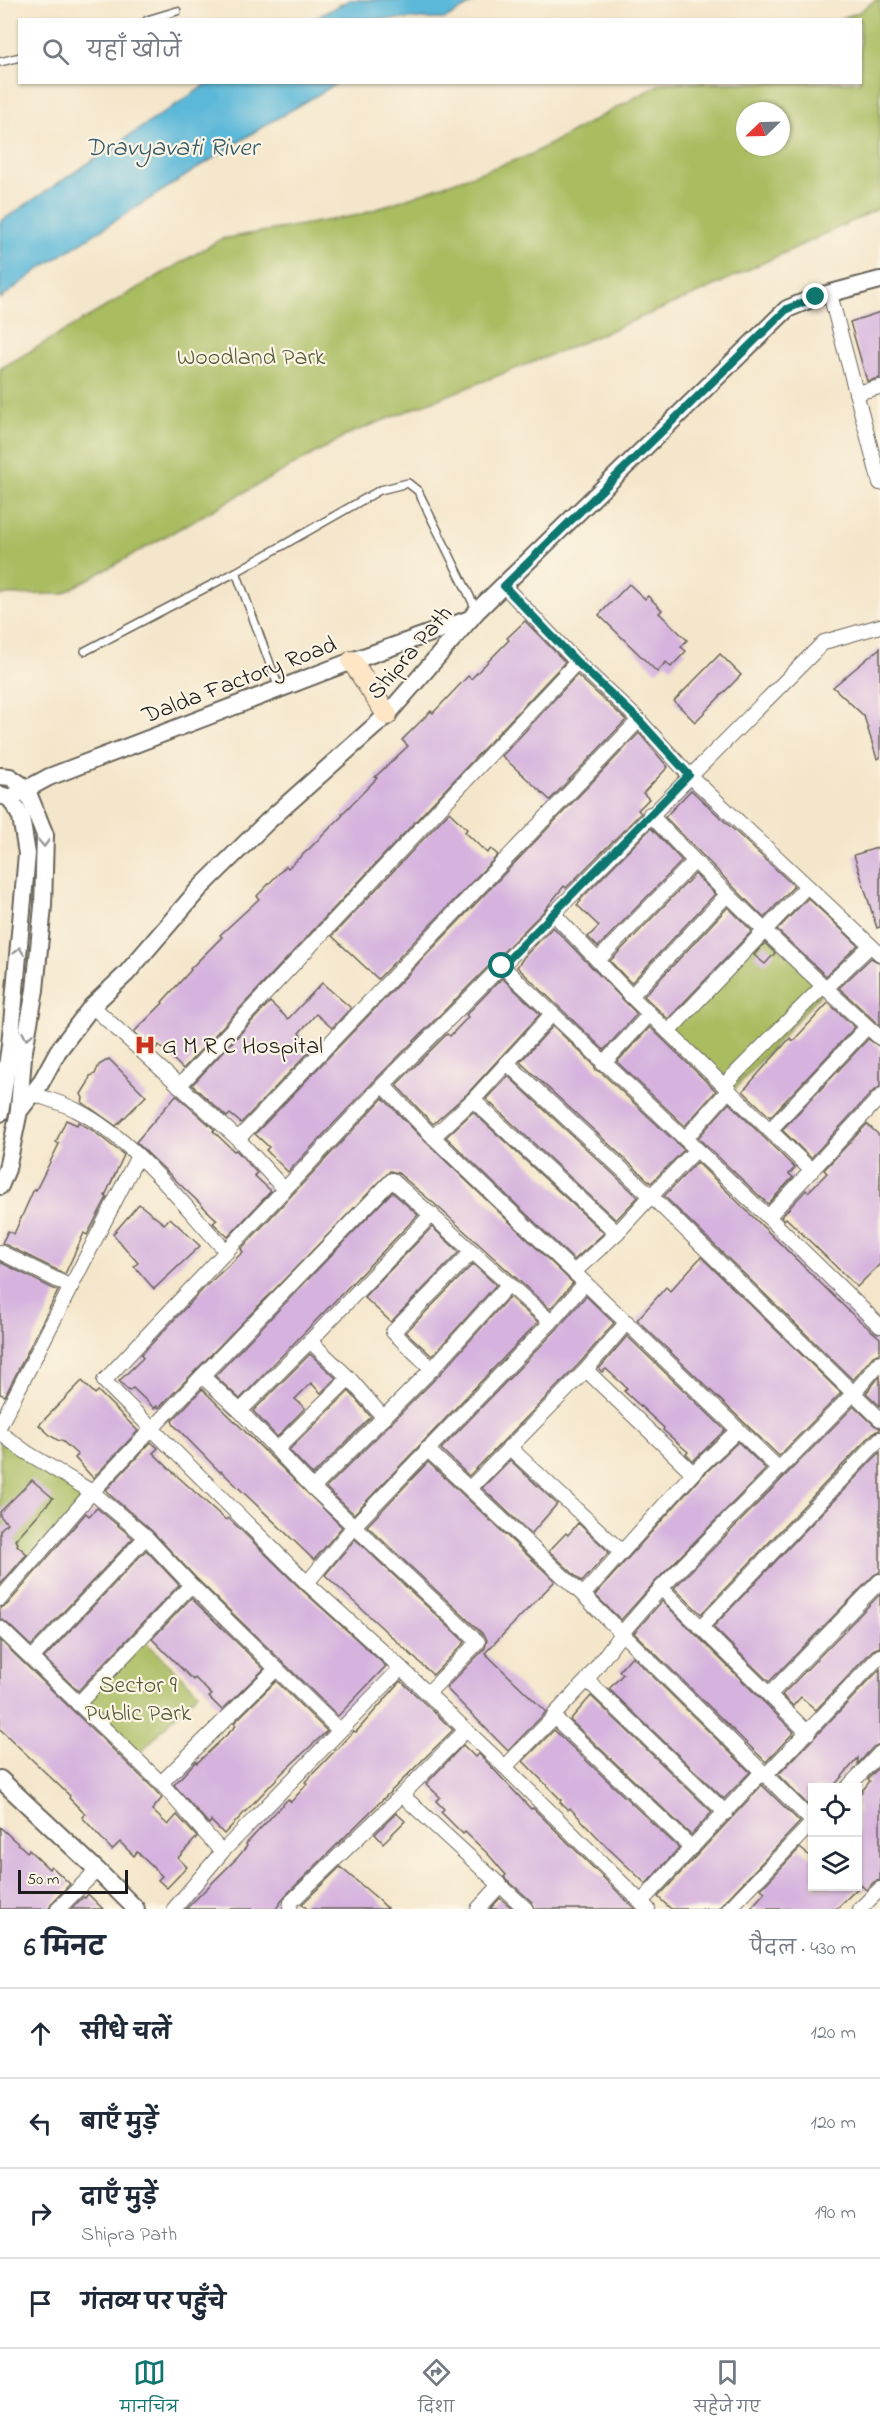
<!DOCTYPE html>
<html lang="hi">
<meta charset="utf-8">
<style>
:root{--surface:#fff;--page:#f2f2f3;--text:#1f2937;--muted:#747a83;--line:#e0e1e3;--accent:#0f766e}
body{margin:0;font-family:"Indie Flower","Playpen Sans Deva",sans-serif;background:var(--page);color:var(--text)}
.controls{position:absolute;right:18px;bottom:18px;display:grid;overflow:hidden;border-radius:0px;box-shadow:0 2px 4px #0004}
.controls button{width:54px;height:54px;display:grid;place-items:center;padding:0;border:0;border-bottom:2px solid var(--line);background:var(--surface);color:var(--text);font:30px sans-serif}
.compass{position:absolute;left:736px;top:102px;width:54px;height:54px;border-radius:50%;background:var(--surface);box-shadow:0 2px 4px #0004;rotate:247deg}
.scale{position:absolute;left:18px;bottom:15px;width:110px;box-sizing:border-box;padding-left:6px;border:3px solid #1c1c1c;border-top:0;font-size:16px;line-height:21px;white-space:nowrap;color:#1c1c1c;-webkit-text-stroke:4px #fcf5e5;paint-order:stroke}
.stop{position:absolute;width:18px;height:18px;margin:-14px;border:4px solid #0f766e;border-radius:50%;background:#fff}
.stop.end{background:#0f766e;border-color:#fff;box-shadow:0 2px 6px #0008}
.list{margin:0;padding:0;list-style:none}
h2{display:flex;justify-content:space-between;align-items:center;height:78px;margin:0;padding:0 24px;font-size:26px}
h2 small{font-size:20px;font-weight:400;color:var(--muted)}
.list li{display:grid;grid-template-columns:39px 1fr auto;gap:18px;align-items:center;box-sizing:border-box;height:90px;padding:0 24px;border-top:2px solid var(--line)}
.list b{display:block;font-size:22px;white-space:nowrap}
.list p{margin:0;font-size:20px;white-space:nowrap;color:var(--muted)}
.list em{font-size:20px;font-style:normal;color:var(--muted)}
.icon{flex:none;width:33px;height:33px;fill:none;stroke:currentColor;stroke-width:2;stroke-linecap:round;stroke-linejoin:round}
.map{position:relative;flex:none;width:880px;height:1909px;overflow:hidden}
.search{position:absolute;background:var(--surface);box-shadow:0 2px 4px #0004;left:18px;right:18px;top:18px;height:66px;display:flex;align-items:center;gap:15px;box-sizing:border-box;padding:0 21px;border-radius:0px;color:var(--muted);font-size:22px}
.sheet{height:438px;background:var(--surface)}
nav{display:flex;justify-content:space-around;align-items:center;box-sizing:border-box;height:84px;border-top:2px solid var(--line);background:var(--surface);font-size:16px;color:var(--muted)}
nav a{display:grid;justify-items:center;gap:3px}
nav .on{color:var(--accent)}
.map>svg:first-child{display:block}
.green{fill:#a9bc60;stroke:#626c3e;stroke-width:1.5;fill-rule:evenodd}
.water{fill:#5bb8d9;stroke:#3c6a7a;stroke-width:1.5}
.building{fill:#d6b3de}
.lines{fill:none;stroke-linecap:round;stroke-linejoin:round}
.service-casing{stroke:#686359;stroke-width:10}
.minor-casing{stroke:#686359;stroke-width:16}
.tertiary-casing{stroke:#686359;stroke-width:20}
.secondary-casing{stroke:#686359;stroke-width:22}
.service{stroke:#fff;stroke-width:7}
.minor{stroke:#fff;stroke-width:14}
.tertiary{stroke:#fff;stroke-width:16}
.secondary{stroke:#fde5c5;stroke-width:20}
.oneway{stroke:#999}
.route{stroke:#0f766e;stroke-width:8}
.labels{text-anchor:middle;stroke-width:4.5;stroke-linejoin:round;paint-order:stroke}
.park-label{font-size:24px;fill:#545c37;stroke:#fcf5e5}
.street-label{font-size:24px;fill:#1c1c1c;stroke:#fcf5e5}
.poi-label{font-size:24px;fill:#1c1c1c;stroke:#fcf5e5;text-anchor:start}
.water-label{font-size:26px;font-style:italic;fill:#355a68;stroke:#fcf5e5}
</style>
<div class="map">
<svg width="880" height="1909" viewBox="0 0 880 1909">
<rect width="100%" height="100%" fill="#fcf5e5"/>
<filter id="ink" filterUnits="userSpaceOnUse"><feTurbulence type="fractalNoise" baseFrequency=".0167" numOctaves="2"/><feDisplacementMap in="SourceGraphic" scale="12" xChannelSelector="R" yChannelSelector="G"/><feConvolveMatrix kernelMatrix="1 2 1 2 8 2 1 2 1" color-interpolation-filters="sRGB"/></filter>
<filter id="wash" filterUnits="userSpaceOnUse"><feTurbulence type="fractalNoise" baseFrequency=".008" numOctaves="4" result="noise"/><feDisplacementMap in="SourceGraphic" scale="24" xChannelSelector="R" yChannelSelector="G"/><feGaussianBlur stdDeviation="1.35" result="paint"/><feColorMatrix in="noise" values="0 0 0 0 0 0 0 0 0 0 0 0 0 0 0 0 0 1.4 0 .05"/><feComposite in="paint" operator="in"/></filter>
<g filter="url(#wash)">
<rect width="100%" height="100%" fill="#f4e6cb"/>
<g class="green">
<path d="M876 0H880V208L699 293 571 347 351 433 62 594 0 595V369L221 239 359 215 530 155 662 83 860 82V20L839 19 857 13ZM745 111H781V147H745Z"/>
<path d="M761 929 825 989 732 1092 663 1026Z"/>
<path d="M0 1432 92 1492 0 1599Z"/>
<path d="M141 1638 198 1692 135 1758 78 1704Z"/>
</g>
<g class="water">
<path d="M349 0H478L445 19H314Z"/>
<path d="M210 82 338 83 262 127 41 268 0 299V222Z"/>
</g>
<g id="blocks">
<g class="building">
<path d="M880 312V378L867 381 850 322Z"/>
<path d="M629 584 645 599 648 596 662 610 659 613 687 640 681 647 686 651 671 667 666 662 657 672 599 615Z"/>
<path d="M525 621 565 662 183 1069 159 1045 154 1050 134 1032 163 1003 162 1002 191 970 190 969 222 937 220 935 259 899 257 896 286 866 288 868 309 849 343 815 342 814 377 778 375 777 408 746 402 740 431 711 433 713 468 676 471 679 509 640 507 638Z"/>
<path d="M880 648V758L877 759 864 716 833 687Z"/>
<path d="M720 654 741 675 695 722 674 701Z"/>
<path d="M577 675 626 720 550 800 502 756Z"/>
<path d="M639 733 668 767 643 793 649 799 638 810 641 813 566 888 564 886 544 911 376 1079 288 1172 266 1150 269 1147 255 1134Z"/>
<path d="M691 790 794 886 764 918 665 817Z"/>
<path d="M449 812 467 829 465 832 487 853 491 849 498 855 378 979 332 936Z"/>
<path d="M651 828 682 861 598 947 588 937 599 926 577 905 581 901 580 900Z"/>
<path d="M880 847V927L877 928 854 855Z"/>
<path d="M695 874 715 894 631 983 610 961Z"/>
<path d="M808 898 858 945 826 976 777 930Z"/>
<path d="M728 907 752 931 668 1019 644 996Z"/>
<path d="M553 927 637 1014 604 1050 517 967 524 957Z"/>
<path d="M765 943 775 953 765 964 754 955Z"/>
<path d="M871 958 880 963V1026L839 988Z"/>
<path d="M502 978 540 1014 467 1094 433 1124 396 1085 447 1034 450 1036 468 1017 466 1015Z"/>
<path d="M322 983 351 1008 332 1028 316 1014 299 1033 312 1049 241 1123 230 1114 227 1117 192 1085 270 1002 288 1019Z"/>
<path d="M828 1003 855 1027 770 1117 743 1091 790 1038 793 1041Z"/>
<path d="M553 1026 594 1065 596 1070 602 1073 684 1150 651 1183 520 1062Z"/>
<path d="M650 1027 716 1091 685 1126 617 1062Z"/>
<path d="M868 1039 880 1047V1087L873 1091 811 1158 782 1130Z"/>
<path d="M109 1059 146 1096 116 1126 82 1102 83 1098 81 1094 88 1083 90 1076 95 1074 99 1065Z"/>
<path d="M508 1076 638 1197 616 1220 486 1099Z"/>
<path d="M176 1095 215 1130 213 1131 234 1151 236 1150 257 1173 254 1175 271 1191 228 1237 213 1223 217 1220 136 1142Z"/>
<path d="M383 1098 427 1143 573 1283 550 1309 438 1207 398 1173 390 1171 159 1408 157 1406 154 1408 133 1388 129 1391 119 1381 143 1358 141 1355 206 1286 243 1252 241 1249Z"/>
<path d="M729 1103 795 1168 789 1174 793 1177 768 1204 698 1138Z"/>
<path d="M473 1112 604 1233 574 1260 446 1137Z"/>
<path d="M66 1120 77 1125 78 1122 92 1130 124 1155 105 1196 107 1197 87 1235 84 1233 65 1274 2 1243 8 1231 14 1234 34 1189 36 1190 59 1144 56 1142Z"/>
<path d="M867 1124 880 1136V1264L857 1287 786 1218 784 1220 781 1217 806 1190 808 1192 827 1173 824 1170Z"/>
<path d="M697 1162 852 1314 880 1338V1353L873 1356 853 1380 664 1196Z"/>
<path d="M392 1192 418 1215 240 1399 215 1376Z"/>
<path d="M139 1204 164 1224 170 1218 200 1246 154 1289 134 1266 138 1263 113 1234Z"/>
<path d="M432 1227 459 1252 391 1322 364 1297Z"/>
<path d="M701 1257 841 1393 779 1456 637 1320 666 1287 670 1291Z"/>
<path d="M0 1262 58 1291 5 1396 0 1394Z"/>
<path d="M473 1264 496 1285 432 1356 406 1332Z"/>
<path d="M586 1296 614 1323 579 1364 469 1476 441 1449 558 1328Z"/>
<path d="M509 1297 538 1322 354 1514 326 1488 439 1375Z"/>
<path d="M627 1336 725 1430 693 1461 686 1454 688 1452 663 1430 664 1428 624 1391 627 1388 606 1369 602 1372 599 1369Z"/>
<path d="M310 1354 336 1378 321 1393 311 1383 295 1399 305 1408 277 1437 253 1411Z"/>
<path d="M880 1376V1406L866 1393Z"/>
<path d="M82 1381 95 1394 98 1391 138 1431 93 1478 75 1458 78 1455 61 1440 59 1441 51 1436 39 1425Z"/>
<path d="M202 1389 342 1527 314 1560 221 1471 220 1472 174 1425 172 1421Z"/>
<path d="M349 1391 371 1417 313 1475 289 1450Z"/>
<path d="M854 1406 874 1425 880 1428V1430L873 1433 701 1614 674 1588Z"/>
<path d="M151 1442 158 1448 153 1453 176 1475 226 1520 228 1518 240 1529 301 1589 386 1666 338 1716 197 1579 152 1531 109 1494 106 1490Z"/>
<path d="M738 1442 766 1469 655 1582 621 1620 595 1595 699 1479Z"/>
<path d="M880 1452V1572L874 1575 769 1682 713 1627Z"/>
<path d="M510 1460 557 1504 531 1534 482 1488Z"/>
<path d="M428 1462 555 1581 485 1653 546 1712 508 1751 446 1688 485 1648 487 1640 485 1636 367 1526Z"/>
<path d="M32 1480 53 1498 15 1540 18 1543 17 1545 27 1554 0 1585V1530L7 1523 0 1516V1512Z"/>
<path d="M97 1508 133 1538 31 1646 6 1622 0 1619V1608L7 1605 86 1513 89 1516Z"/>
<path d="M578 1523 609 1552 582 1582 549 1551 566 1533 568 1535Z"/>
<path d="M355 1539 465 1642 433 1675 325 1575Z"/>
<path d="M146 1550 179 1585 78 1691 44 1658Z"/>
<path d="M880 1594V1647L873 1650 816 1710 801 1697 793 1706 782 1695Z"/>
<path d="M191 1598 264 1669 222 1710 209 1697 212 1695 195 1678 193 1680 152 1639Z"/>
<path d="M662 1601 794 1732 766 1762 634 1633Z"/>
<path d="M0 1640 154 1789 162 1798 152 1810 168 1825 177 1815 197 1837 178 1858 187 1867 167 1888 158 1880 162 1876 137 1852 134 1856 120 1842 112 1850 82 1817 85 1814 69 1798 70 1796 0 1729Z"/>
<path d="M632 1656 750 1772 724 1799 609 1689 623 1674 619 1671Z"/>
<path d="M880 1669V1744L873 1747 858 1764V1758L832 1788H813L812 1809 778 1775Z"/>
<path d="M276 1681 327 1731 283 1772 224 1834 211 1821 209 1824 174 1785 196 1761 197 1763 236 1726 234 1723Z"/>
<path d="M401 1681 453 1730 285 1896 276 1909H186L238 1857 247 1846 246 1844 288 1799 291 1802 307 1784 305 1782 354 1731 356 1732Z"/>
<path d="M591 1696 712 1812 691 1835 570 1720Z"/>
<path d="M554 1730 679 1848 646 1884 607 1847 570 1808 568 1810 560 1802 561 1800 523 1761Z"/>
<path d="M463 1745 475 1757 479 1754 484 1759 531 1809 533 1808 635 1909H535L532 1902 504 1877 506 1875 488 1854 465 1832 463 1834 441 1812 444 1809 436 1801 440 1797 426 1784Z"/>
<path d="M880 1766V1880L874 1882 866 1890 858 1882V1796L870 1781 868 1779Z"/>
<path d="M762 1785 800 1822 718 1909H671L658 1897Z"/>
<path d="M396 1813 405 1821 383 1843 375 1834Z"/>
<path d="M0 1827 27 1852 29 1850 49 1869 51 1866 70 1884 52 1903 49 1909H0Z"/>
<path d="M800 1848 813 1859V1887H859L836 1909H750L765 1892 761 1889Z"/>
<path d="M340 1867 378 1899 388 1909H307L302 1904Z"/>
<path d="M88 1894 103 1909H71L83 1897 85 1898Z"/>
<path d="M500 1898 513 1909H490Z"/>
</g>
</g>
</g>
<g filter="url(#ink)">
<use href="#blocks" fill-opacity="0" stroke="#686359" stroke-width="1.5"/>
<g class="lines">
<defs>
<g id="service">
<path d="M147 20 177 11"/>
<path d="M0 62 20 57"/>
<path d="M236 572 380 490 408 483 418 491 476 609"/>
<path d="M85 651 236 572 279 688"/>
</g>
<g id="minor">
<path d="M830 294 880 483"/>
<path d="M856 393 880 387"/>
<path d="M639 720 689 775 880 954"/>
<path d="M650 814C723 893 801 966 880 1038"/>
<path d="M553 913 631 996 812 1171"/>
<path d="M598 960 694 862"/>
<path d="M502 966 768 1217"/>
<path d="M825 989 870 946"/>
<path d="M631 996 727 895"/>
<path d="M92 1006 238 1139 284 1189"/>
<path d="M668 1032 807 886"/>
<path d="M507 1063 651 1196 617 1233 574 1272"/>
<path d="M603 1064 650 1014"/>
<path d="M383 1085 433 1137 779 1469"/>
<path d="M724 1085 822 987"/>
<path d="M179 1086 577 662"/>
<path d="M33 1094C47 1099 63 1103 76 1110 134 1139 183 1205 227 1252"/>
<path d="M880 1097 768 1217 880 1326"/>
<path d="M473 1100 617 1233"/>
<path d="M770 1130 867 1027"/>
<path d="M433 1137 473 1100 552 1014"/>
<path d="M238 1139 639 720 577 662 504 586"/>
<path d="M685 1139 729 1090"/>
<path d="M697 1149 651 1196 880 1419"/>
<path d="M0 1252 71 1287"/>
<path d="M310 1341 432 1214"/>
<path d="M432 1369 393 1332 472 1252"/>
<path d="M586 1370 693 1473"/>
<path d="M240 1411 310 1341 349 1378 384 1418"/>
<path d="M0 1425 138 1156"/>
<path d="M0 1433 26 1452 92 1492 202 1376"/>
<path d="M509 1447 622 1552"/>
<path d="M277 1449 349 1378"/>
<path d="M427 1449 583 1595 812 1821"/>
<path d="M313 1488 432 1369 509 1284"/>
<path d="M470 1488 586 1370 627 1322"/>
<path d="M307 1583 355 1525 551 1322 585 1283"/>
<path d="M661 1588 808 1733"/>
<path d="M583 1595 693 1473 738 1430"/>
<path d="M0 1599 92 1492 146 1537 191 1585 339 1730"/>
<path d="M701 1627 880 1439"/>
<path d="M0 1628 161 1783 222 1852"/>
<path d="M32 1658 146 1537"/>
<path d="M401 1668 505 1767 648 1909"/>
<path d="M587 1680 726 1813"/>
<path d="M428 1693 478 1642 313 1488 240 1411 202 1376 392 1180 551 1322"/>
<path d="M769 1695 880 1581"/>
<path d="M78 1704 191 1585"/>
<path d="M466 1730 402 1795 526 1909"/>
<path d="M505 1767 554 1717"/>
<path d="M765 1776 880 1656"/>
<path d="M161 1783 276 1669"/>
<path d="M847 1788 880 1753"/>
<path d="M692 1848 554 1717 555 1714 587 1680 621 1634 661 1588 854 1393 880 1362"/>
<path d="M641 1902 762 1772"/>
<path d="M58 1909 97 1870"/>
<path d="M174 1909 222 1852 401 1668 307 1583 104 1381 383 1085 824 642 880 626"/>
<path d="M290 1909 291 1902 402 1795"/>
<path d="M478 1909 500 1885"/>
<path d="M729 1909 812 1823"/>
<path d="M860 1909 880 1889"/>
</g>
<g id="tertiary">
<path d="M0 776 10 777 26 788"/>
<path d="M0 795 10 798 49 777 352 661 470 619"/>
<path d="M19 1110 23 1056 35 990 43 906 45 835 26 788"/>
<path d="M0 1113 10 1046 27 854 21 817 10 798"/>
<path d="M0 1186 7 1169 19 1111 40 1084 58 1051 92 1006 126 974 199 889 267 822 387 715 477 611 787 309 816 297 880 280"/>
<path d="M0 1779 97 1870 136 1909"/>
</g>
<path id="secondary" d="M352 661 387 715"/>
</defs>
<use href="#service" class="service-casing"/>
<use href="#minor" class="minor-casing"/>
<use href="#tertiary" class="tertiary-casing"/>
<use href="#secondary" class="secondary-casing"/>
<use href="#service" class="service"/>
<use href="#minor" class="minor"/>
<use href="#tertiary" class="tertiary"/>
<use href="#secondary" class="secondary"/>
</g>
<defs><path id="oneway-chevron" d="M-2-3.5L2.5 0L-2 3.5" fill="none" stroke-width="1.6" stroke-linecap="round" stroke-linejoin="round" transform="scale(1.5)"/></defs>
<g class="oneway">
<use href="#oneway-chevron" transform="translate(44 843) rotate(88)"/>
<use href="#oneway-chevron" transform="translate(19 951) rotate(-84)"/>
<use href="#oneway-chevron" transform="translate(27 1036) rotate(101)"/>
</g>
</g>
<g class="lines" filter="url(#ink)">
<path class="route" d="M502 966 689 775 639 720 577 662 504 586 787 309 816 297"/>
</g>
<defs>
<symbol id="hospital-bare" viewBox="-9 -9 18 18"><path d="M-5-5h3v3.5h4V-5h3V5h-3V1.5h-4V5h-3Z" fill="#c8321e" stroke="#fcf5e5" stroke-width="2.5" paint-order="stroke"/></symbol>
</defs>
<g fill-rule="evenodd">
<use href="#hospital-bare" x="130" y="1030" width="30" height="30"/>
</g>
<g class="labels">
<g class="park-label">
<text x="251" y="364">Woodland Park</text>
<text x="138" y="1692">Sector 9<tspan x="138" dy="28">Public Park</tspan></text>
</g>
<g class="street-label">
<text transform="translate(409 652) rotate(-49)" y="8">Shipra Path</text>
<text transform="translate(239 679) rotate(-21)" y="8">Dalda Factory Road</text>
</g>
<g class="poi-label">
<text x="162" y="1053">G M R C Hospital</text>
</g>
<g class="water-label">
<text x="172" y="155">Dravyavati River</text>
</g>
</g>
</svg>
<div class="controls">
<button><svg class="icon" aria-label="locate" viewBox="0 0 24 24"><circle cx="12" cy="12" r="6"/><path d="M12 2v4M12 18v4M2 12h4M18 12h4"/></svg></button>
<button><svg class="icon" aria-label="layers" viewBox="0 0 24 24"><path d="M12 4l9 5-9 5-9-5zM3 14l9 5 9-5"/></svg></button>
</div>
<svg class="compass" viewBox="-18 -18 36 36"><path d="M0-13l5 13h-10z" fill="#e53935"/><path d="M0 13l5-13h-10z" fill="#747a83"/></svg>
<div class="scale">50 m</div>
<div class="stop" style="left:502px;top:966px"></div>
<div class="stop end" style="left:816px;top:297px"></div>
<div class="search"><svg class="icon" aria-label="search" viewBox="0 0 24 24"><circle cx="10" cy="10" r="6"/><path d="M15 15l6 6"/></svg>यहाँ खोजें</div>
</div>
<section class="sheet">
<h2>6 मिनट<small>पैदल · 430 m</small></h2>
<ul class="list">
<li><svg class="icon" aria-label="ahead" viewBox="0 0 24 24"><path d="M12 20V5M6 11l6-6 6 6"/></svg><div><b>सीधे चलें</b></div><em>120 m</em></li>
<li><svg class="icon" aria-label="left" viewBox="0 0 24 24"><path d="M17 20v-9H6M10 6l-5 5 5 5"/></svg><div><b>बाएँ मुड़ें</b></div><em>120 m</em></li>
<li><svg class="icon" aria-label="right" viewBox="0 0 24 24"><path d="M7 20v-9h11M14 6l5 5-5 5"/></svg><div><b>दाएँ मुड़ें</b><p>Shipra Path</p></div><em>190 m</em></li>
<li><svg class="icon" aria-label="arrive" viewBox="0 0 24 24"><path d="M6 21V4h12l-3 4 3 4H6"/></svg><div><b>गंतव्य पर पहुँचे</b></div></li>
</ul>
</section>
<nav>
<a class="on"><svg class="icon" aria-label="map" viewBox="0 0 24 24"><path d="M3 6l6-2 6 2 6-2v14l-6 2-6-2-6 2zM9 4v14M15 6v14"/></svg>मानचित्र</a>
<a><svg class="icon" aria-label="directions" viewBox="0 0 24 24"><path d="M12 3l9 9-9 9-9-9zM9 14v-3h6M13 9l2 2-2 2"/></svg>दिशा</a>
<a><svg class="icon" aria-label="saved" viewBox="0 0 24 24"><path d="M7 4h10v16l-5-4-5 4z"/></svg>सहेजे गए</a>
</nav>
